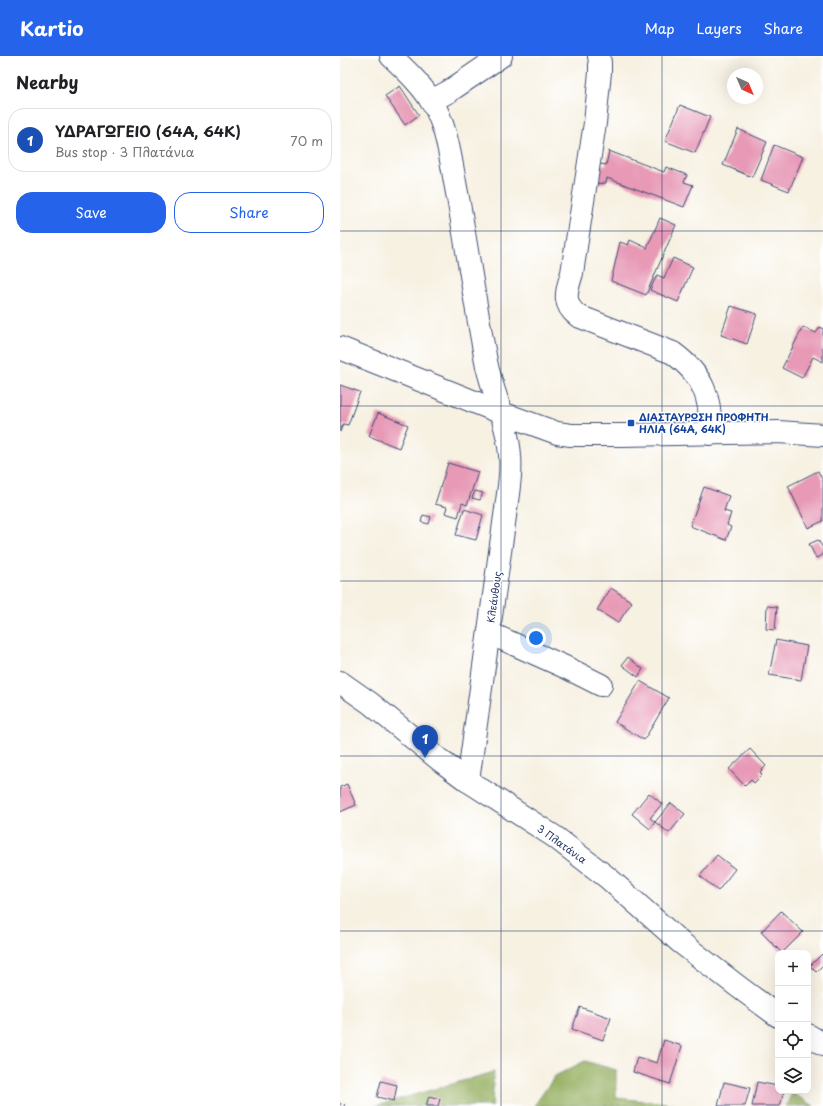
<!DOCTYPE html>
<meta charset="utf-8">
<style>
:root{--surface:#fff;--page:#f2f2f2;--text:#202124;--muted:#757577;--line:#e0e0e0;--accent:#2563eb}
body{margin:0;font-family:"Playpen Sans",sans-serif;background:var(--page);color:var(--text)}
.controls{position:absolute;right:12px;bottom:12px;display:grid;overflow:hidden;border-radius:8px;box-shadow:0 4px 16px #0002}
.controls button{width:36px;height:36px;display:grid;place-items:center;padding:0;border:0;border-bottom:1px solid var(--line);background:var(--surface);color:var(--text);font:20px sans-serif}
.compass{position:absolute;left:387px;top:12px;width:36px;height:36px;border-radius:50%;background:var(--surface);box-shadow:0 4px 16px #0002;rotate:136deg}
.you{position:absolute;left:196px;top:582px;width:14px;height:14px;margin:-10px;border:3px solid #fff;border-radius:50%;background:#1a73e8;box-shadow:0 0 0 6px #1a73e833}
.badge{display:grid;place-items:center;width:26px;height:26px;border-radius:50%;background:var(--accent);color:#fff;font-size:13px;font-weight:700}
.pin{position:absolute;translate:-50% -33px;filter:drop-shadow(0 1px 2px #0008)}
.pin::after{content:'';position:absolute;top:21px;width:14px;height:12px;background:inherit;clip-path:polygon(0 0,100% 0,50% 100%)}
.list{margin:0;padding:0;list-style:none}
h2{display:flex;justify-content:space-between;align-items:center;height:52px;margin:0;padding:0 16px;font-size:17px}
h2 small{font-size:13px;font-weight:400;color:var(--muted)}
.list li{display:grid;grid-template-columns:26px 1fr auto;gap:12px;align-items:center;box-sizing:border-box;height:64px;margin:0 8px 8px;padding:0 8px;border:1px solid var(--line);border-radius:16px}
.list b{display:block;font-size:15px;white-space:nowrap}
.list p{margin:0;font-size:13px;white-space:nowrap;color:var(--muted)}
.list em{font-size:13px;font-style:normal;color:var(--muted)}
.actions{display:flex;gap:8px;padding:12px 16px}
.actions a{flex:1;padding:9px 0;border:1px solid var(--accent);border-radius:16px;text-align:center;font-size:14px;color:var(--accent)}
.actions .main{background:var(--accent);color:#fff}
.icon{flex:none;width:22px;height:22px;fill:none;stroke:currentColor;stroke-width:2;stroke-linecap:round;stroke-linejoin:round}
.map{position:relative;flex:none;width:483px;height:1050px;overflow:hidden}
header{display:flex;align-items:center;gap:24px;box-sizing:border-box;height:56px;padding:0 20px;background:var(--accent);color:#fff}
header strong{font-size:19px}
nav{display:flex;gap:22px;margin-inline-start:auto;font-size:14px}
main{display:flex}
aside{flex:1;background:var(--surface)}
.map>svg:first-child{display:block}
.forest{fill:#95af60;stroke:#586f5f}
.building{fill:#e799b6}
.lines{fill:none;stroke-linecap:round;stroke-linejoin:round}
.minor-casing{stroke:#3c4c72;stroke-width:24}
.path{stroke:#3c4c72;stroke-width:2.5;stroke-dasharray:1 3;stroke-linecap:butt}
.minor{stroke:#fff;stroke-width:22}
.grid{fill:none;stroke:#1b2f5e;stroke-width:1;stroke-opacity:0.55}
.transit-dot{fill:#1a4fb4;stroke:#fff;stroke-width:1.5}
.labels{text-anchor:middle;stroke-width:3;stroke-linejoin:round;paint-order:stroke}
.transit-label{font-size:10px;font-weight:bold;fill:#164399;stroke:#fff;text-anchor:start}
.street-label{font-size:10px;fill:#1b2f5e;stroke:#fff}
</style>
<header>
<strong>Kartio</strong>
<nav><a>Map</a><a>Layers</a><a>Share</a></nav>
</header>
<main>
<aside>
<h2>Nearby<small></small></h2>
<ul class="list">
<li><span class="badge" style="background:#1a4fb4">1</span><div><b>ΥΔΡΑΓΩΓΕΙΟ (64Α, 64Κ)</b><p>Bus stop · 3 Πλατάνια</p></div><em>70 m</em></li>
</ul>
<div class="actions"><a class="main">Save</a><a>Share</a></div>
</aside>
<div class="map">
<svg width="483" height="1050" viewBox="0 0 483 1050">
<rect width="100%" height="100%" fill="#fff"/>
<filter id="ink" filterUnits="userSpaceOnUse"><feTurbulence type="fractalNoise" baseFrequency=".025" numOctaves="2"/><feDisplacementMap in="SourceGraphic" scale="8" xChannelSelector="R" yChannelSelector="G"/><feConvolveMatrix kernelMatrix="1 2 1 2 8 2 1 2 1" color-interpolation-filters="sRGB"/></filter>
<filter id="wash" filterUnits="userSpaceOnUse"><feTurbulence type="fractalNoise" baseFrequency=".012" numOctaves="4" result="noise"/><feDisplacementMap in="SourceGraphic" scale="16" xChannelSelector="R" yChannelSelector="G"/><feGaussianBlur stdDeviation="0.9" result="paint"/><feColorMatrix in="noise" values="0 0 0 0 0 0 0 0 0 0 0 0 0 0 0 0 0 1.4 0 .05"/><feComposite in="paint" operator="in"/></filter>
<g filter="url(#wash)">
<rect width="100%" height="100%" fill="#f7f1e2"/>
<g class="forest">
<path d="M245 1005 276 1014V1042L325 1047 335 1050H194L215 1020Z"/>
<path d="M154 1016 152 1050H35Z"/>
<path d="M452 1037 474 1050H446Z"/>
</g>
<g id="blocks">
<g class="building">
<path d="M60 30 79 59 65 69 45 40Z"/>
<path d="M340 49 370 61 355 97 325 85Z"/>
<path d="M398 73 427 86 412 121 383 109Z"/>
<path d="M434 89 463 101 449 135 421 124Z"/>
<path d="M269 95 324 116 326 111 347 119 344 126 353 129 344 151 267 122 266 127 251 128 255 107 266 109Z"/>
<path d="M320 162 336 169 306 239 271 225 280 186 288 189 290 184 307 192Z"/>
<path d="M333 202 353 211 338 246 310 234 317 219 324 222Z"/>
<path d="M391 250 417 258 407 288 381 279Z"/>
<path d="M463 271 476 277 480 271 483 273V306L473 301 462 322 442 312Z"/>
<path d="M0 329 20 336 8 369 3 368 0 376Z"/>
<path d="M38 357 68 369 59 392 29 380Z"/>
<path d="M108 407 138 416 127 449 122 447 118 461 105 457 107 451 95 448Z"/>
<path d="M478 415 483 425V465L468 472 448 430Z"/>
<path d="M364 431 389 440 384 455 391 457 387 469 391 471 386 484 350 470Z"/>
<path d="M135 435 143 437 140 444 132 442Z"/>
<path d="M124 453 143 459 136 484 116 479Z"/>
<path d="M83 459 91 461 89 468 81 466Z"/>
<path d="M478 484 483 492V499L476 502 469 488Z"/>
<path d="M271 532 292 546 278 567 257 554Z"/>
<path d="M427 550 437 551 435 574 426 573Z"/>
<path d="M436 584 467 590 461 624 429 619Z"/>
<path d="M288 601 303 613 298 621 282 609Z"/>
<path d="M300 625 329 642 304 684 275 666Z"/>
<path d="M410 693 426 710 420 716 422 719 414 727 411 724 405 730 389 713Z"/>
<path d="M7 728 16 749 0 756V731Z"/>
<path d="M309 737 322 748 310 762 315 766 310 773 292 758Z"/>
<path d="M331 747 345 758 329 777 315 766Z"/>
<path d="M377 799 395 813 378 835 360 820Z"/>
<path d="M441 855 463 876 442 897 421 876Z"/>
<path d="M482 898 483 899V909L476 916 470 910Z"/>
<path d="M240 951 271 962 263 984 232 973Z"/>
<path d="M324 984 342 990 330 1028 293 1016 297 1001 317 1007Z"/>
<path d="M41 1025 57 1029 54 1045 37 1041Z"/>
<path d="M384 1026 410 1032 405 1050H378Z"/>
<path d="M417 1026 438 1030V1035H444L440 1050H412Z"/>
<path d="M89 1040 100 1043 98 1050H86Z"/>
</g>
</g>
</g>
<g filter="url(#ink)">
<use href="#blocks" fill-opacity="0" stroke="#3c4c72" stroke-width="1"/>
<g class="lines">
<defs>
<g id="minor">
<path d="M51 0C68 16 85 32 96 53 109 80 112 113 118 142 128 198 136 254 147 310 154 340 168 369 170 400 172 418 168 435 166 453L128 725"/>
<path d="M259 0 260 7V16L255 67 232 217C227 234 221 247 238 260L333 297C363 319 372 342 370 378"/>
<path d="M91 45 108 36 161 0"/>
<path d="M0 292 162 357 217 377 231 379H282L438 376 483 379"/>
<path d="M149 577 225 611 261 629"/>
<path d="M0 626 30 647 101 705 128 725 215 781 268 822 340 886 400 932 438 960"/>
<path d="M468 979 483 988"/>
</g>
</defs>
<use href="#minor" class="minor-casing"/>
<path class="path" d="M0 1048 6 1050"/>
<use href="#minor" class="minor"/>
</g>
</g>
<path class="grid" d="M161 0V1050M322 0V1050M0 175H483M0 350H483M0 525H483M0 700H483M0 875H483"/>
<rect class="transit-dot" x="287" y="363" width="8" height="8" rx="2"/>
<g class="labels">
<g class="transit-label">
<text x="299" y="365">ΔΙΑΣΤΑΥΡΩΣΗ ΠΡΟΦΗΤΗ<tspan x="299" dy="12">ΗΛΙΑ (64Α, 64Κ)</tspan></text>
</g>
<g class="street-label">
<text transform="translate(154 541) rotate(-82)" y="4">Κλεάνθους</text>
<text transform="translate(222 788) rotate(36)" y="4">3 Πλατάνια</text>
</g>
</g>
</svg>
<div class="controls">
<button>+</button>
<button>−</button>
<button><svg class="icon" aria-label="locate" viewBox="0 0 24 24"><circle cx="12" cy="12" r="6"/><path d="M12 2v4M12 18v4M2 12h4M18 12h4"/></svg></button>
<button><svg class="icon" aria-label="layers" viewBox="0 0 24 24"><path d="M12 4l9 5-9 5-9-5zM3 14l9 5 9-5"/></svg></button>
</div>
<svg class="compass" viewBox="-18 -18 36 36"><path d="M0-13l5 13h-10z" fill="#e53935"/><path d="M0 13l5-13h-10z" fill="#757577"/></svg>
<div class="you"></div>
<div class="pin badge" style="left:85px;top:702px;background:#1a4fb4">1</div>
</div>
</main>
